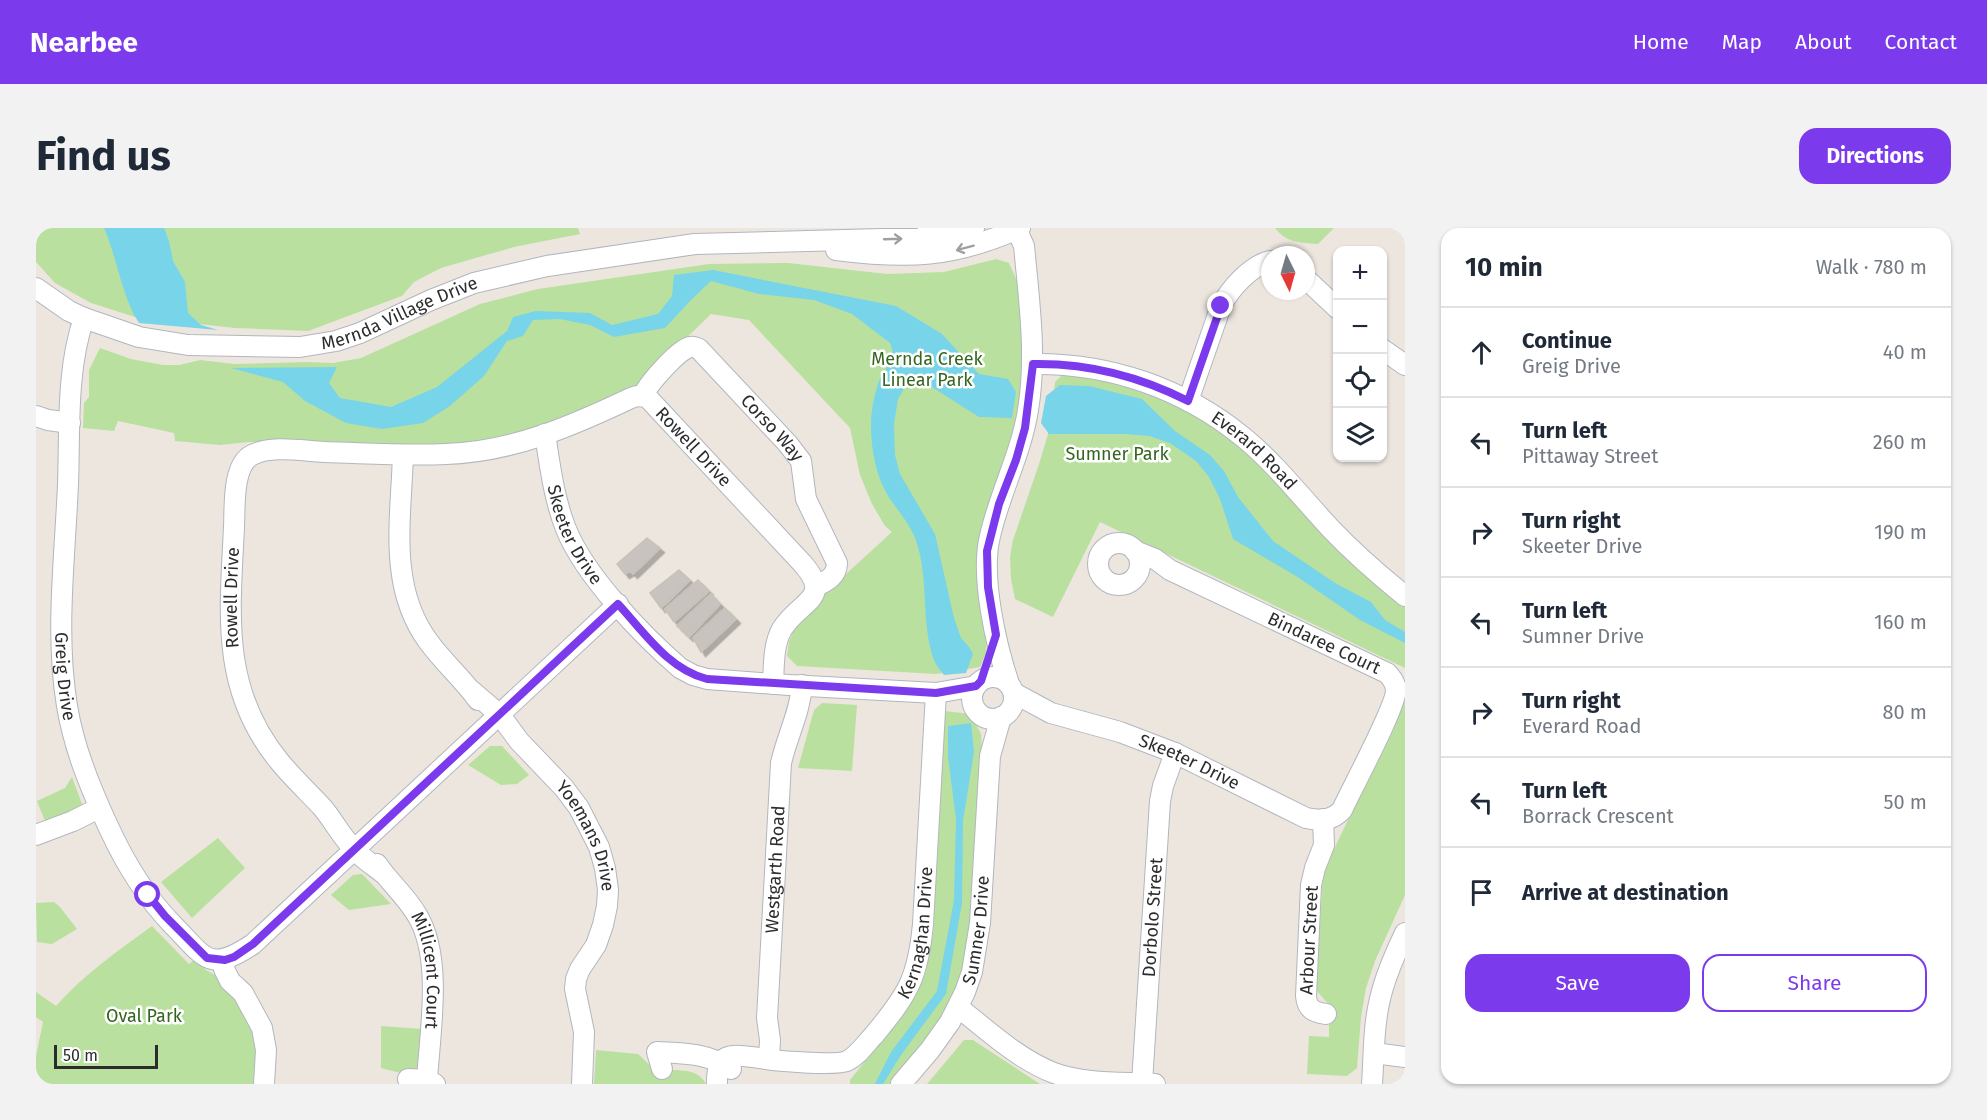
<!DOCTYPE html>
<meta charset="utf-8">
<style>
:root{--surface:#fff;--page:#f2f2f3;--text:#1f2937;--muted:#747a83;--line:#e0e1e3;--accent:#7c3aed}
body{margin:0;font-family:"Fira Sans",sans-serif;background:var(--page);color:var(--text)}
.controls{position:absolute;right:18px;top:18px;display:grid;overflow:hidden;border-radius:12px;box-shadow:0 2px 4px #0004}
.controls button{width:54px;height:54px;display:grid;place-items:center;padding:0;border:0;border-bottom:2px solid var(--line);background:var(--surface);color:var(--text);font:30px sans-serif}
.compass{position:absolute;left:1225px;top:18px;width:54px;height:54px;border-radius:50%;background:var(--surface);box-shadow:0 2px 4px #0004;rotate:175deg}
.scale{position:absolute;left:18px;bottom:15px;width:104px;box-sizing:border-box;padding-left:6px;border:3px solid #2c2c2c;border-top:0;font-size:16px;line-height:21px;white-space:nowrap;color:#2c2c2c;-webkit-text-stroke:4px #fff;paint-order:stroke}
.stop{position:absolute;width:18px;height:18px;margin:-14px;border:4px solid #7c3aed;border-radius:50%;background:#fff}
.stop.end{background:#7c3aed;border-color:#fff;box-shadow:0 2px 6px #0008}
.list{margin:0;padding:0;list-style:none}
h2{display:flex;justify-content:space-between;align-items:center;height:78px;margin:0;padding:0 24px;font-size:26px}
h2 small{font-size:20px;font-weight:400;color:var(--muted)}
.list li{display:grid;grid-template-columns:39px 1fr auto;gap:18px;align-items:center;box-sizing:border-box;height:90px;padding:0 24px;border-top:2px solid var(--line)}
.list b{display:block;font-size:22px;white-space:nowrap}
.list p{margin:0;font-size:20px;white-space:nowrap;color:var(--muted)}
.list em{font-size:20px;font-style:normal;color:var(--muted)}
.actions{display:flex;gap:12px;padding:18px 24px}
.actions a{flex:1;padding:14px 0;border:2px solid var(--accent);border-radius:18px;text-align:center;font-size:21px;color:var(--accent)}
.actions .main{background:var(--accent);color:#fff}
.icon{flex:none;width:33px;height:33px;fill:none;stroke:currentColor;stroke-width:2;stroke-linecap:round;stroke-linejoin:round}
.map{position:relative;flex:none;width:1369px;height:856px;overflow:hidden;border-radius:18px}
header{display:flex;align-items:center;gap:36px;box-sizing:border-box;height:84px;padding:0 30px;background:var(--accent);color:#fff}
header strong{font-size:28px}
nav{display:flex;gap:33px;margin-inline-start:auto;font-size:21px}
.intro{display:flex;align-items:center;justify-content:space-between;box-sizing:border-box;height:144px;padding:0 36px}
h1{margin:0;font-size:42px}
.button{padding:15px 27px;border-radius:18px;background:var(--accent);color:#fff;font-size:21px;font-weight:700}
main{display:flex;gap:36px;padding:0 36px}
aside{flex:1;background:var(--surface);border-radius:18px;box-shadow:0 2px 4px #0004}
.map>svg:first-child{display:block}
.green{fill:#bae09f}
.water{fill:#78d4e8}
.building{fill:#c8c3be;stroke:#c8c1b8;stroke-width:1.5;filter:url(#shadow)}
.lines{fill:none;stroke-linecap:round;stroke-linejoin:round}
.minor-casing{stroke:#b2b6be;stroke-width:22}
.minor{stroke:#fff;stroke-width:20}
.oneway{stroke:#a0a0a0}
.route{stroke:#7c3aed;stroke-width:8}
.labels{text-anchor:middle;stroke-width:5;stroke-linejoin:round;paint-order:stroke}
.street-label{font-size:18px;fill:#2c2c2c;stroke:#fff}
.park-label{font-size:18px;fill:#34661f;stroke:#fff}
</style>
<header>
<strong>Nearbee</strong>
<nav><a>Home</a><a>Map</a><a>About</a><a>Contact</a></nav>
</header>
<div class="intro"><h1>Find us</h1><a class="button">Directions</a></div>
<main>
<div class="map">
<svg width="1369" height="856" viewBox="0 0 1369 856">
<defs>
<filter id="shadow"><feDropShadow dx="4.5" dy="4.5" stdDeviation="0" flood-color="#0004"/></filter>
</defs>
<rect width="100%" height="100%" fill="#ede6df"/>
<g class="green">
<path d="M0 0H542L544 6 478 19 405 40 378 54 366 68 272 103 199 100 99 89 55 75 19 55 0 34Z"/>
<path d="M1239 0H1298L1282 16C1263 14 1252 16 1239 0Z"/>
<path d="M960 31 973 35 982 55 990 145 980 202 951 282 944 308 942 340 951 411 950 425 944 439 900 446 761 438 751 428 753 414 763 389 856 304 849 298 836 276 824 247 814 200 713 92 675 86 604 155 582 170 554 184 432 219 213 214 184 217 139 213 138 205 82 193 78 203 47 200 48 175 53 169V142L64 120 95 131 127 137H143L164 132 199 136 271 134 297 135 325 130 444 76 502 61 673 36 752 35 851 46 908 44Z"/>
<path d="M1028 145 1091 156 1137 175 1187 205 1219 231 1306 324 1369 378V440L1064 294 1017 389 979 371 975 351 974 329 977 312 1003 236 1012 206 1019 154Z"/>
<path d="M1369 473V667L1339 733 1330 760 1325 789 1321 840 1311 848 1271 846 1273 808 1293 809V777L1280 762 1287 644Z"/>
<path d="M786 475 821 477 816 543 762 540 778 482Z"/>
<path d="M909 483 935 486 945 506 946 522 932 723 916 773 901 799 854 856H814V852L874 777 889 746 897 706Z"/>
<path d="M454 518H466L493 547 481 556 465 557 432 537Z"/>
<path d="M36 549 46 576 43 584 9 593 1 573 29 560Z"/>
<path d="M182 610 209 640 156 690 125 654Z"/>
<path d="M326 646 355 676 313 682 295 667 317 647Z"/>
<path d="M18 674 24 679 41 701 16 716 1 714 0 675Z"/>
<path d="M116 698 153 736 159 731 170 742 188 752 221 806 223 856H0V828L7 794 0 789V764L20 778C48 746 82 723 116 698Z"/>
<path d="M345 798 387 801 383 840C372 849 357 843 345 840Z"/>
<path d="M928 812H937L1004 856H891Z"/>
<path d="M560 822 602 826 619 842C637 843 661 838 670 856H558Z"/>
</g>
<g class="water">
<path d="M68 0H128L133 13 137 33 149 54 152 85 165 97 182 102 103 95C86 70 81 29 68 0Z"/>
<path d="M677 42 860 78 906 106 943 146 972 151 980 164 976 190 943 189 888 154 875 152 870 157 862 171 858 196 859 227 864 246 899 306 918 390 925 410 934 420 937 426 930 445 908 447C905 443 900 438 898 432 884 394 894 349 879 310 873 295 863 284 854 271 840 250 835 222 835 197 835 183 838 169 842 156 847 141 862 131 854 115L816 86 778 72 723 66 675 53 656 71 629 100 578 109 554 97 524 91 497 92 487 108 471 113 448 148 414 178 387 195 346 201 310 195 269 173 247 154 195 140 301 139 293 155 304 170 355 179 401 159 471 103 477 89 500 83 554 85 576 97 622 86 636 68 638 47Z"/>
<path d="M1024 157 1053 158 1106 171 1139 203 1174 227 1188 243 1202 269 1237 313 1299 355 1335 374 1349 392 1369 404V415L1324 392 1260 348 1197 311 1184 271 1173 249 1160 233 1134 215 1113 208 1090 206H1013L1005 195 1010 168Z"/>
<path d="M935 495 938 524 927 593 926 675 910 766 865 827 847 856H839L855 824 901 763 918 672 920 591 912 529V498Z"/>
</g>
<g class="building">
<path d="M611 310 624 320 597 346 594 343 589 346 581 336Z"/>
<path d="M643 342 654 352 625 380 614 365Z"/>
<path d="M662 352 673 363 638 394 629 381Z"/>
<path d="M675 366 684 376 653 409 641 398Z"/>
<path d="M689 380 700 391 665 424 657 410Z"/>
</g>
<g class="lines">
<defs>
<g id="minor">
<path d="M800 22C872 31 916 30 984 0"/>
<path d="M1270 51 1302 81"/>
<path id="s1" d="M0 60 33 83 48 90 103 109 152 117 264 119 300 113 324 105 395 72 438 55 511 38 659 16 883 10 913 6 938 0"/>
<path id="s2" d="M48 90C30 142 34 202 32 256 29 329 19 405 31 478 38 520 54 559 72 598 88 633 109 668 136 696 169 729 172 746 217 716L582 376"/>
<path d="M1346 121 1369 137"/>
<path id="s3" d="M997 136C1073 135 1147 160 1207 209 1238 234 1267 271 1295 301 1318 325 1343 347 1369 368"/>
<path id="s4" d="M607 168C611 157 642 122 654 119 658 118 659 119 663 121L752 216 765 233 770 271 801 335C801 348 791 353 781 358"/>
<path d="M1152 173 1185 78C1194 61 1214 38 1234 33"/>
<path d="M0 188 12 192 34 195"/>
<path id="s5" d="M509 206C514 238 518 271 530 301 549 348 606 407 644 440L657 447 671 451 753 457 900 465 940 458"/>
<path d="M367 227C365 290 352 359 392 413 407 434 427 451 442 472"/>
<circle cx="1083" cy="336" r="21"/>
<circle cx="957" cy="470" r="21"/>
<path d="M973 456C960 417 944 348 954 308 964 264 985 226 992 182 1001 128 993 72 988 18L980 0"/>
<path id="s6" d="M436 463 464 487 483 513 528 560 543 580 563 619 569 640 572 662 571 678 567 697 560 717 544 741 540 751 539 761 548 804 546 856"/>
<path id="s7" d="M978 465 1015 485 1084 504 1139 525 1270 590C1284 593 1296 593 1306 582 1315 562 1361 477 1360 461 1359 455 1355 449 1351 445L1134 342 1119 331 1099 323"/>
<path d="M1287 591 1288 617 1279 640 1275 657 1270 768C1271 781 1277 784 1290 786"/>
<path d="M0 607 37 593 63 580"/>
<path id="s8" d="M341 636C353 654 370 668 381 687 407 729 394 803 391 852"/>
<path id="s9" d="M347 645C338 638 327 631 319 622 306 610 298 593 286 579 272 564 256 549 243 533 184 461 194 384 198 299 199 280 196 237 216 227 236 217 266 223 288 224 328 225 369 228 410 226 476 224 536 198 595 170L601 168 611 169 766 335C798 371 764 372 746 401 737 417 738 438 737 456"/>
<path d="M189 732 188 741 194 753 207 765 226 800 230 822 228 856"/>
<path d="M922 779C951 802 982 831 1018 845 1048 856 1087 854 1119 856"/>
<path d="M1338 825 1369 829"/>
<path id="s10" d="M733 831 734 812 731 790 745 535C751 508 764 485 766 457"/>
<path d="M626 841 621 824C648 825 672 825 695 841"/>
<path d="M372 851 391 852 399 856"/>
<path id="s11" d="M1106 855 1124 573 1127 558 1139 525"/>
<path id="s12" d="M681 856C680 821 698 827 724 830 738 833 800 838 811 833 822 828 830 815 838 807 872 766 882 750 887 696L900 465"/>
<path id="s13" d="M865 856 894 822 914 794 929 764 936 744 944 695 954 528 965 489"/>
<path d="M1336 856C1338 828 1337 799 1344 771 1349 748 1359 726 1369 705"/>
</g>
</defs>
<use href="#minor" class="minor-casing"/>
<use href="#minor" class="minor"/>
</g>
<defs><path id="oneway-shaft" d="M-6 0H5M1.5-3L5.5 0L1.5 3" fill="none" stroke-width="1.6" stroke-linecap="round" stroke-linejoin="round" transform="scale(1.5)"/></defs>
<g class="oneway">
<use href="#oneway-shaft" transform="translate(857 11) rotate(-2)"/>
<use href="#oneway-shaft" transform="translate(929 20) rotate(165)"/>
</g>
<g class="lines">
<path class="route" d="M112 667 129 688 171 730 189 732 198 729 217 716 582 376C608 404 632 441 671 451L900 465 940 458 945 453 960 407 952 359 951 323 963 276 980 232 989 200 997 136C1051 135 1103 148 1152 173L1185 78"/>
</g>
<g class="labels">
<g class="street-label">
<text dy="6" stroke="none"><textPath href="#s1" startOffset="382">Mernda Village Drive</textPath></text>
<text dy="6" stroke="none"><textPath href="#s4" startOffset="186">Corso Way</textPath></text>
<text dy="6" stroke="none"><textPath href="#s9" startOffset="950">Rowell Drive</textPath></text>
<text dy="6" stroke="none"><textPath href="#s3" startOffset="244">Everard Road</textPath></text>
<text dy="6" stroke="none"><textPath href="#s5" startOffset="106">Skeeter Drive</textPath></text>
<text dy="6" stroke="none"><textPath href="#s9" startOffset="328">Rowell Drive</textPath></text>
<text transform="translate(1288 415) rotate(25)" y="6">Bindaree Court</text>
<text dy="6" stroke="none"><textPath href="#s2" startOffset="360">Greig Drive</textPath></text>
<text dy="6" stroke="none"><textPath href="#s7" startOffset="189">Skeeter Drive</textPath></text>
<text dy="6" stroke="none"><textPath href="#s6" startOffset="188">Yoemans Drive</textPath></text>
<text dy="6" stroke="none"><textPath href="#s10" startOffset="190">Westgarth Road</textPath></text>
<text dy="6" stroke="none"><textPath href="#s11" startOffset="166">Dorbolo Street</textPath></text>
<text dy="6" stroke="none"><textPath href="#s13" startOffset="176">Sumner Drive</textPath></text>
<text dy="6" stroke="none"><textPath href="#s12" startOffset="303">Kernaghan Drive</textPath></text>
<text transform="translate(1273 712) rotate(-87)" y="6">Arbour Street</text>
<text dy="6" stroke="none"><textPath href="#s8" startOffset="122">Millicent Court</textPath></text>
</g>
<g class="park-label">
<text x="891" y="137">Mernda Creek<tspan x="891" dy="21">Linear Park</tspan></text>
<text x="1081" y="232">Sumner Park</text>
<text x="108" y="794">Oval Park</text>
</g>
</g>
</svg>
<div class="controls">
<button>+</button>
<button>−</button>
<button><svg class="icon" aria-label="locate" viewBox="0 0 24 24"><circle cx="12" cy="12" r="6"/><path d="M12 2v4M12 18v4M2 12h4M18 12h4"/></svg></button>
<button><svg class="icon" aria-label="layers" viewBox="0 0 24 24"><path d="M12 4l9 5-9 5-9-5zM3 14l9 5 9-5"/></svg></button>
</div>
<svg class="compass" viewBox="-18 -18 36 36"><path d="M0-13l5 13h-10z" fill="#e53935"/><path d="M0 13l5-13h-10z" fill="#747a83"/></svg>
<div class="scale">50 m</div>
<div class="stop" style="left:112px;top:667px"></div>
<div class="stop end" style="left:1185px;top:78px"></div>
</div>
<aside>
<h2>10 min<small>Walk · 780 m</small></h2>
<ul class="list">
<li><svg class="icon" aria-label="ahead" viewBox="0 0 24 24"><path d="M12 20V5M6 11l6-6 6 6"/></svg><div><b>Continue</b><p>Greig Drive</p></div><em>40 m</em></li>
<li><svg class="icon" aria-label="left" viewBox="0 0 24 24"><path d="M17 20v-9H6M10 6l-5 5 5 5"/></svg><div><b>Turn left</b><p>Pittaway Street</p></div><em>260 m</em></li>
<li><svg class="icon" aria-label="right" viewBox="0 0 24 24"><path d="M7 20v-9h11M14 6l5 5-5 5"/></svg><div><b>Turn right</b><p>Skeeter Drive</p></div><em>190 m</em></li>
<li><svg class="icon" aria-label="left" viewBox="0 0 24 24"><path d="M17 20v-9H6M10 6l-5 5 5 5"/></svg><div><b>Turn left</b><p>Sumner Drive</p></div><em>160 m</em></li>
<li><svg class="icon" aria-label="right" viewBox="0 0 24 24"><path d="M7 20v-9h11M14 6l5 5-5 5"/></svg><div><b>Turn right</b><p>Everard Road</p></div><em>80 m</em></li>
<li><svg class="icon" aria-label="left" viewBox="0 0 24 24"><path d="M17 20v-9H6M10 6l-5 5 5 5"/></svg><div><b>Turn left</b><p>Borrack Crescent</p></div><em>50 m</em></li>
<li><svg class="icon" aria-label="arrive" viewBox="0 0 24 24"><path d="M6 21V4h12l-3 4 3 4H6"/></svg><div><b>Arrive at destination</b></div></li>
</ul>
<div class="actions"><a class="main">Save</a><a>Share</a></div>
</aside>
</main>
